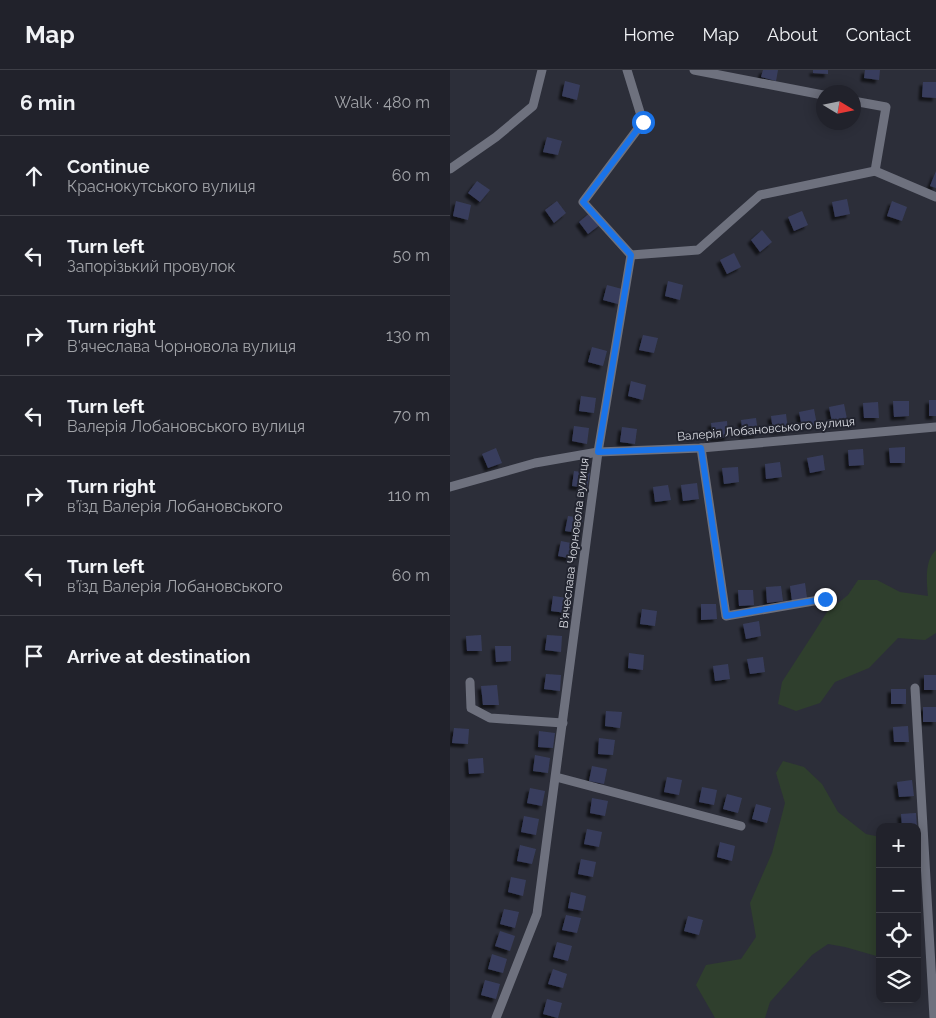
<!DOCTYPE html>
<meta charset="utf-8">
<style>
:root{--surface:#21222b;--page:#292a33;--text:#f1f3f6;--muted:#a2a4a9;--line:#3e3f47}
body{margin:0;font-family:Raleway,sans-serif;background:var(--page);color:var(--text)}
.controls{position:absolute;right:15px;bottom:15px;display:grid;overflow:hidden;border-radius:10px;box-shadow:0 2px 12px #0003}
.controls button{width:45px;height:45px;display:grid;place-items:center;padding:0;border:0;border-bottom:1px solid var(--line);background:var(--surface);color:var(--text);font:25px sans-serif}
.compass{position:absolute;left:366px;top:15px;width:45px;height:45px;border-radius:50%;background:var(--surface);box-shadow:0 2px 12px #0003;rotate:100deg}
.stop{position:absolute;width:15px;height:15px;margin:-11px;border:4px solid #1a73e8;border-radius:50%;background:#fff}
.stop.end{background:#1a73e8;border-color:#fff;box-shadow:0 1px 5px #0008}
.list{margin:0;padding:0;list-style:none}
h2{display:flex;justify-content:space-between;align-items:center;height:65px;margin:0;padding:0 20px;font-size:21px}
h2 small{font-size:16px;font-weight:400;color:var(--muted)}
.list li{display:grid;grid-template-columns:32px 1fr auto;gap:15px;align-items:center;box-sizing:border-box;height:80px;padding:0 20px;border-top:1px solid var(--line)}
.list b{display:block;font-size:19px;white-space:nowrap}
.list p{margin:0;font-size:16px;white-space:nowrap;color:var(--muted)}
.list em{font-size:16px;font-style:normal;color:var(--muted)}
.icon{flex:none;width:28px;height:28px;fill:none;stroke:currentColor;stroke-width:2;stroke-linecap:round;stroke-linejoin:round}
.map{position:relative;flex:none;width:486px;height:948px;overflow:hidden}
header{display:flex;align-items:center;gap:30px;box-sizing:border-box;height:70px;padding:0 25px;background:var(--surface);border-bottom:1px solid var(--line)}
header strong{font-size:24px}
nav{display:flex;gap:28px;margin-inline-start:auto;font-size:18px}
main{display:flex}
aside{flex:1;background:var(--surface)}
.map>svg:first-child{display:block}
.green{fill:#2f3f2d}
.building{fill:#393e5d;filter:url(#shadow)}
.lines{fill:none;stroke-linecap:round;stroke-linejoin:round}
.minor{stroke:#6e717e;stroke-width:9}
.route{stroke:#1a73e8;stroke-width:6}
.labels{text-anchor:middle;stroke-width:4;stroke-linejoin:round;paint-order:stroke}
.street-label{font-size:12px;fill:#d9dbe2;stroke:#22242f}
</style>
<header>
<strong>Map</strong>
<nav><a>Home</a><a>Map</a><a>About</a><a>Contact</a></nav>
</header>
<main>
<aside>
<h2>6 min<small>Walk · 480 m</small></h2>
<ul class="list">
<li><svg class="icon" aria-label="ahead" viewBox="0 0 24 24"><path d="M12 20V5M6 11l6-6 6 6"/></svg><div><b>Continue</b><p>Краснокутського вулиця</p></div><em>60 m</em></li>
<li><svg class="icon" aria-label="left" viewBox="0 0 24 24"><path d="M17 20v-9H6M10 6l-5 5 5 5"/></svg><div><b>Turn left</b><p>Запорізький провулок</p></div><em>50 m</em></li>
<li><svg class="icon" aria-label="right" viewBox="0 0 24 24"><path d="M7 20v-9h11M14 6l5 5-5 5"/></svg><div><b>Turn right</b><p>В'ячеслава Чорновола вулиця</p></div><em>130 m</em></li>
<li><svg class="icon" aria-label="left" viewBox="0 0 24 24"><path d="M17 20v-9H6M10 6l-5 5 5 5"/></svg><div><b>Turn left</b><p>Валерія Лобановського вулиця</p></div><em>70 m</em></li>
<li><svg class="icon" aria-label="right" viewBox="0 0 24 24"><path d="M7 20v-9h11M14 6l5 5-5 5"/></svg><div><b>Turn right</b><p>в’їзд Валерія Лобановського</p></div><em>110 m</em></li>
<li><svg class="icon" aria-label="left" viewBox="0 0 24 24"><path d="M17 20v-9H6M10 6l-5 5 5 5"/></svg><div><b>Turn left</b><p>в’їзд Валерія Лобановського</p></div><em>60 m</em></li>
<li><svg class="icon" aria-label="arrive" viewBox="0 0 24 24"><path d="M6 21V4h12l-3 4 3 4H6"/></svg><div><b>Arrive at destination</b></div></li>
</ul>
</aside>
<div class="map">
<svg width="486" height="948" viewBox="0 0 486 948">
<defs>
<filter id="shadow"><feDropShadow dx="-3.5" dy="3.5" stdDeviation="1" flood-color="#0009"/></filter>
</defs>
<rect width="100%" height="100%" fill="#2c2e39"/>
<g class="green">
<path d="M486 480V563L475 570 448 568 419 598 385 612 370 633 346 641 328 634 332 612 365 561 377 542 398 525 408 510H427L450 522 478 526C477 512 474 491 486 480Z"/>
<path d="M333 691 354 697 372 714 388 742 416 764 430 767V887L395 877 378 874 362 885 320 932 315 948H265L246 915 256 895 291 889 306 867 300 833 322 783 335 733 326 703Z"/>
</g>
<g class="building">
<path d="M313 0H328L326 11 311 7Z"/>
<path d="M363 0H378V4L363 3Z"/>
<path d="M415 0H430L429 10 414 8Z"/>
<path d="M115 11 130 15 127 30 112 26Z"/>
<path d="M473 12H486V28L472 27Z"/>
<path d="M97 67 112 71 108 85 93 82Z"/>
<path d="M486 101V118L480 116Z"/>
<path d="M27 111 40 120 30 132 18 123Z"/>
<path d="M397 129 400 144 385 147 382 132Z"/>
<path d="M6 131 21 135 18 150 3 146Z"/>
<path d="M107 131 116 143 104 153 95 140Z"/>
<path d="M442 131 457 137 452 151 437 146Z"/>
<path d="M352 141 358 155 344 161 338 147Z"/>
<path d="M141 142 151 154 138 164 129 152Z"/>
<path d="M312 160 322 172 310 182 301 170Z"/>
<path d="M284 183 291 197 277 204 270 190Z"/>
<path d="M218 211 233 215 230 230 215 226Z"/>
<path d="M157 215 172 219 168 234 153 230Z"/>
<path d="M193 265 208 268 204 283 189 280Z"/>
<path d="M142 277 157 281 153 296 138 292Z"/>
<path d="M181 311 196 315 193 330 178 326Z"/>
<path d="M131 326 146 328 144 343 129 341Z"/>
<rect x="479" y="330" width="7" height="16"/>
<path d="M443 331H459V346L444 347Z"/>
<path d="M428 332 429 348H414L413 333Z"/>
<path d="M394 334 397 349 382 352 379 337Z"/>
<path d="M364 339 367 355 352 357 349 342Z"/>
<path d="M336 344 338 360 323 361 321 346Z"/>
<path d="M306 348 308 363 293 365 291 350Z"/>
<path d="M277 351 278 367 263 368 261 353Z"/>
<path d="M124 356 139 358 137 374 122 371Z"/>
<path d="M172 357 187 359 185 374 170 372Z"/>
<path d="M455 377V393H440L439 378Z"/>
<path d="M46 378 52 393 38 398 32 384Z"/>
<path d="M413 379 414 395 399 396 398 380Z"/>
<path d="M373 385 375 400 360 403 357 388Z"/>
<path d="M330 392 332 407 316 409 315 394Z"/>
<path d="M288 397 289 412 274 414 272 398Z"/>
<path d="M124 401 140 403 137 418 122 416Z"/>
<path d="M247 413 249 429 233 431 231 415Z"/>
<path d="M218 415 221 430 205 432 203 417Z"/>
<path d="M118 446 133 448 130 463 115 461Z"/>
<path d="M111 471 126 474 123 489 108 486Z"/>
<path d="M355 513 357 528 342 531 340 516Z"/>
<path d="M331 516 333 531 317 533 316 517Z"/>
<path d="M288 520H303L304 535 289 536Z"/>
<path d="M103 526 118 528 116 543 101 541Z"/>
<path d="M251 534H266L267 549 251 550Z"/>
<path d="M192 539 207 541 205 556 190 554Z"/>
<path d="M309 551 311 566 296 569 293 554Z"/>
<path d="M31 565 32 581H17L16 566Z"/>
<path d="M97 565 112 566 111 582 95 580Z"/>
<path d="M45 576H61V591L46 592Z"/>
<path d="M179 583 194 585 193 600 178 598Z"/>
<path d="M313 587 315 602 300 604 297 589Z"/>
<path d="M278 594 280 609 265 611 263 596Z"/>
<path d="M96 604 111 605 110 621 94 619Z"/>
<rect x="474" y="605" width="12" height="15"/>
<path d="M47 615 49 635H33L31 616Z"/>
<rect x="441" y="619" width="15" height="15"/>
<rect x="473" y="637" width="13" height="15"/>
<path d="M156 641 172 642 170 658 155 656Z"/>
<path d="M458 656 459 672H444L443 657Z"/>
<path d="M4 658 19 659 18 674 2 673Z"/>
<path d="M89 661 105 663 103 678 88 677Z"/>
<path d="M149 668 165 670 163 685 148 684Z"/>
<path d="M85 685 100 688 98 703 83 701Z"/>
<path d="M33 688 34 703 19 704 18 689Z"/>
<path d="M142 696 157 699 154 714 139 711Z"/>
<path d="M217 707 232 710 229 725 214 722Z"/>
<path d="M462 710 464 726 449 727 447 712Z"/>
<path d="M252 717 267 720 264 735 249 732Z"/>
<path d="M80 718 95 721 92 736 77 733Z"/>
<path d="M277 724 292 728 288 743 273 739Z"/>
<path d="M142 728 158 731 155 746 140 743Z"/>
<path d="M306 734 321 738 317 753 302 749Z"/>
<path d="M466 743 467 757H452L451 744Z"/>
<path d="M74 746 89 749 86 765 71 762Z"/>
<path d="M137 759 152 762 149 777 134 774Z"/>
<path d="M270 772 285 776 282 791 267 787Z"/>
<path d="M70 775 86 779 82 794 67 791Z"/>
<path d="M131 789 146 792 143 807 128 804Z"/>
<path d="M61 807 76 810 73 826 58 822Z"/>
<path d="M121 822 136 826 133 841 118 838Z"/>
<path d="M54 839 69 842 65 858 50 854Z"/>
<path d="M116 845 131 848 127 863 112 860Z"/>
<path d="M238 846 253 850 249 865 234 861Z"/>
<path d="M50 861 65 866 60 881 45 876Z"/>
<path d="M107 872 122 876 118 891 103 887Z"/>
<path d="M42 884 57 889 53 903 38 899Z"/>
<path d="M103 899 117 904 113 918 98 914Z"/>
<path d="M35 910 50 914 46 929 31 925Z"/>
<path d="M97 929 112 933 108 948 93 944Z"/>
</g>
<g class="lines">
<g class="minor">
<path d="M177 0 193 52 133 132 181 185 248 180 310 125 425 101"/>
<path d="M244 0 373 25"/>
<path d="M403 31 436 37 425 101 486 127"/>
<path d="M0 99 46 67 83 36 92 0"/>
<path d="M251 378 276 546 375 529"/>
<path d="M0 417 85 393 148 382 251 378 486 357"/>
<path d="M20 612 21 638 40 648 113 653"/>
<path d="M465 618 484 948"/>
<path d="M106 707 291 756"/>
<path d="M46 948 87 844 148 382 181 185"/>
</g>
</g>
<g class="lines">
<path class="route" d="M193 52 133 132 181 185 148 382 251 378 276 546 375 529"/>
</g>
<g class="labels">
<g class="street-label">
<text transform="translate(316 359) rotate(-5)" y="4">Валерія Лобановського вулиця</text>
<text transform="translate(124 473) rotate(-83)" y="4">В'ячеслава Чорновола вулиця</text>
</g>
</g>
</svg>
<div class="controls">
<button>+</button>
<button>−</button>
<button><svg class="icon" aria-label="locate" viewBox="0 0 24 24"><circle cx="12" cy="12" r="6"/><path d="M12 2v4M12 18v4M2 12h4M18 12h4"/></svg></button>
<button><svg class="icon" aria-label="layers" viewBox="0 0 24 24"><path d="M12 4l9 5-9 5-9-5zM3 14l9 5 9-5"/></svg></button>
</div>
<svg class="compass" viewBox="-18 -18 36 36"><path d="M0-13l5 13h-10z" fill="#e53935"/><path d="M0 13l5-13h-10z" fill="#a2a4a9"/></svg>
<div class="stop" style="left:193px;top:52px"></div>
<div class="stop end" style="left:375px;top:529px"></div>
</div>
</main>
